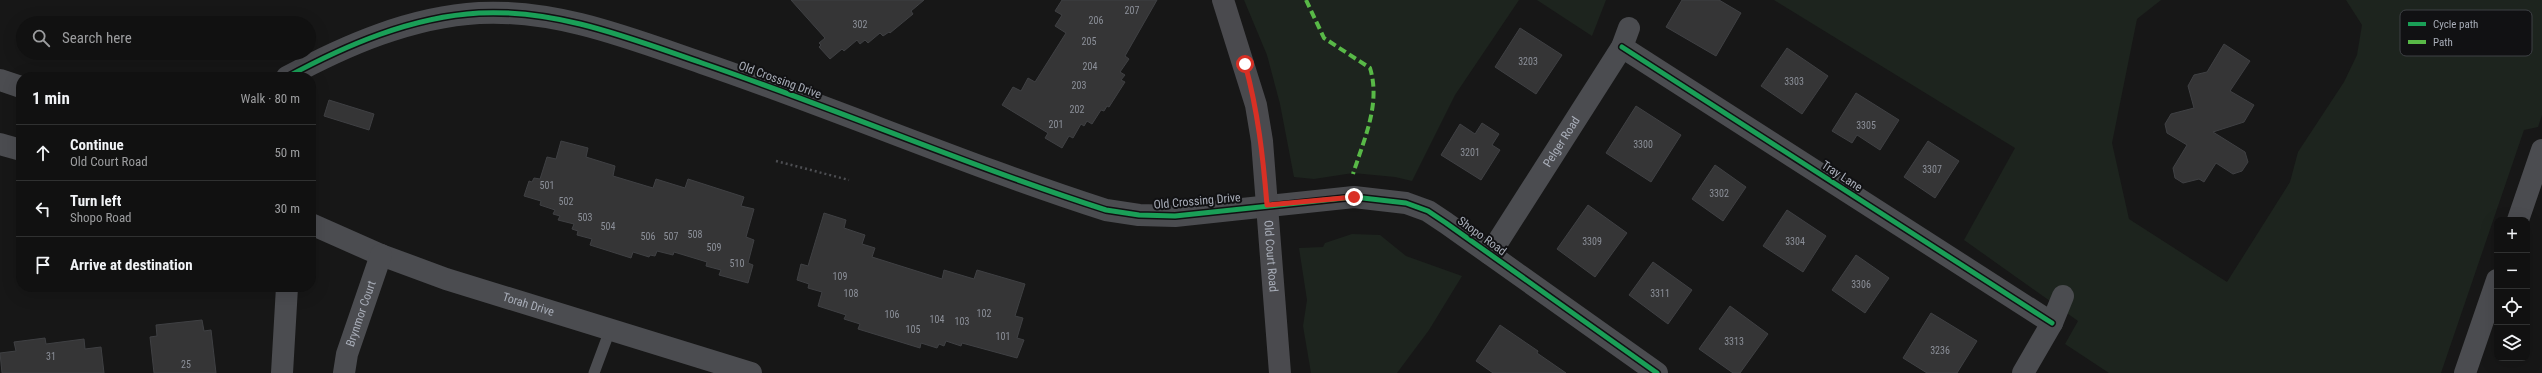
<!DOCTYPE html>
<meta charset="utf-8">
<style>
:root{--surface:#111;--page:#1e1f1f;--text:#f1f3f6;--muted:#9c9d9f;--line:#303131}
body{margin:0;font-family:"Roboto Condensed",sans-serif;background:var(--page);color:var(--text)}
.controls{position:absolute;right:12px;bottom:12px;display:grid;overflow:hidden;border-radius:8px;box-shadow:0 4px 16px #0002}
.controls button{width:36px;height:36px;display:grid;place-items:center;padding:0;border:0;border-bottom:1px solid var(--line);background:var(--surface);color:var(--text);font:20px sans-serif}
.stop{position:absolute;width:12px;height:12px;margin:-9px;border:3px solid #d93025;border-radius:50%;background:#fff}
.stop.end{background:#d93025;border-color:#fff;box-shadow:0 1px 4px #0008}
.list{margin:0;padding:0;list-style:none}
h2{display:flex;justify-content:space-between;align-items:center;height:52px;margin:0;padding:0 16px;font-size:17px}
h2 small{font-size:13px;font-weight:400;color:var(--muted)}
.list li{display:grid;grid-template-columns:26px 1fr auto;gap:12px;align-items:center;box-sizing:border-box;height:56px;padding:0 16px;border-top:1px solid var(--line)}
.list b{display:block;font-size:15px;white-space:nowrap}
.list p{margin:0;font-size:13px;white-space:nowrap;color:var(--muted)}
.list em{font-size:13px;font-style:normal;color:var(--muted)}
.icon{flex:none;width:22px;height:22px;fill:none;stroke:currentColor;stroke-width:2;stroke-linecap:round;stroke-linejoin:round}
.map{position:relative;flex:none;width:2542px;height:373px;overflow:hidden}
.search{position:absolute;background:var(--surface);box-shadow:0 4px 16px #0002;left:16px;top:16px;width:300px;height:44px;display:flex;align-items:center;gap:10px;box-sizing:border-box;padding:0 14px;border-radius:22px;color:var(--muted);font-size:15px}
.panel{position:absolute;background:var(--surface);box-shadow:0 4px 16px #0002;left:16px;top:72px;width:300px;height:220px;border-radius:16px}
.map>svg:first-child{display:block}
.green{fill:#1d241e}
.building{fill:#353536;stroke:#3f4043}
.lines{fill:none;stroke-linecap:round;stroke-linejoin:round}
.path{stroke:#4d4e52;stroke-width:2.5;stroke-dasharray:2 3;stroke-linecap:butt}
.service{stroke:#4b4c50;stroke-width:11}
.minor{stroke:#4b4c50;stroke-width:22}
.secondary{stroke:#4a4a4e;stroke-width:22}
.quiet{stroke:#58b947;stroke-width:4;stroke-dasharray:8 4;stroke-linecap:butt}
.cycleway-casing{stroke:#111113;stroke-width:8}
.cycleway{stroke:#1a9f57;stroke-width:5}
.route{stroke:#d93025;stroke-width:5}
.labels{text-anchor:middle;stroke-width:4;stroke-linejoin:round;paint-order:stroke}
.number-label{font-size:10px;fill:#8b8f98}
.street-label{font-size:12px;fill:#a8adb8;stroke:#111113}
.key{fill:#111113;stroke:#3e4045;stroke-width:1}
.key-label{font-size:11px;fill:#a8adb8}
</style>
<div class="map">
<svg width="2542" height="373" viewBox="0 0 2542 373">
<rect width="100%" height="100%" fill="#171717"/>
<g class="green">
<path d="M1244 0H1519L1455 95 1412 181 1395 177 1353 173 1314 179 1294 177 1280 104 1267 55Z"/>
<path d="M1537 0H1606L1592 36Z"/>
<path d="M1774 0H2161L2137 19 2112 143 2129 219 2227 282 2290 182 2298 152 2344 82 2357 55 2362 25 2346 0H2542V115L2538 127 2524 130 2441 373H2109L2065 344 2078 321 1964 240 2015 148Z"/>
<path d="M1352 234 1380 235 1406 256 1462 276 1429 330 1397 373H1311L1303 326 1307 300 1299 248 1323 247 1325 243Z"/>
</g>
<g class="building">
<path d="M791 0H924L911 11 913 14 890 33 889 32 883 36 880 33 868 43 865 40 860 44 857 40 844 51 842 49 830 59 819 47 821 45 819 43 825 38Z"/>
<path d="M1062 0H1157L1125 56 1129 59 1120 72 1125 75 1121 80 1125 82 1109 107 1107 106 1104 111 1101 110 1092 124 1087 121 1084 126 1081 124 1073 138 1069 136 1062 148 1045 138 1048 133 1002 105 1013 87 1021 91 1028 78 1035 82 1066 33 1055 26 1062 15 1055 11Z"/>
<path d="M1682 0H1719L1741 13 1716 56 1666 27Z"/>
<path d="M1520 28 1562 55 1536 94 1495 67Z"/>
<path d="M2224 44 2250 61 2230 91 2254 105 2244 122 2213 132 2245 152 2248 162 2242 171 2233 174 2216 163 2204 182 2199 179 2183 183 2175 178 2173 168 2187 145 2167 133 2165 124 2171 114 2194 108 2188 86 2194 75 2207 72Z"/>
<path d="M1787 48 1828 76 1802 114 1761 86Z"/>
<path d="M1856 93 1899 120 1880 150 1857 135 1852 143 1832 131Z"/>
<path d="M329 100 374 114 369 130 324 116Z"/>
<path d="M1636 106 1681 135 1651 182 1606 153Z"/>
<path d="M1482 123 1499 134 1492 145 1500 150 1481 180 1441 155 1460 124 1475 134Z"/>
<path d="M561 141 588 148 586 157 615 166 613 176 653 188 656 179 685 188 688 179 744 197 741 206 754 209 746 237 754 240 748 263 753 265 748 283 719 275 721 270 706 266 707 262 674 252 673 255 657 251 655 256 650 255 649 257 633 252 631 258 590 245 592 239 577 235 578 231 572 229 574 224 558 220 560 216 553 214 555 210 540 205 541 201 524 196 529 181 532 182 534 178 540 179 547 157 556 159Z"/>
<path d="M1928 141 1959 161 1935 198 1904 177Z"/>
<path d="M1715 165 1746 187 1723 221 1692 199Z"/>
<path d="M1588 205 1627 233 1595 277 1557 249Z"/>
<path d="M1787 210 1826 236 1803 272 1763 246Z"/>
<path d="M824 213 846 220 844 228 865 235 862 244 875 248 872 257 942 279 944 270 974 279 977 270 1025 284 1015 316 1023 318 1017 338 1024 340 1017 358 962 343 961 346 946 341 944 346 939 344 937 348 921 343 920 348 858 329 860 324 844 319 846 315 818 306 822 292 808 288 809 284 797 280 801 264 808 266Z"/>
<path d="M1856 255 1889 278 1865 313 1832 290Z"/>
<path d="M1653 262 1692 290 1668 324 1629 295Z"/>
<path d="M1730 306 1768 334 1740 373H1733L1699 349Z"/>
<path d="M1931 313 1977 341 1957 373H1927L1903 358Z"/>
<path d="M202 320 204 331 211 330 216 373H154L150 337 157 336 156 325Z"/>
<path d="M1500 325 1538 351 1537 353 1566 373H1493L1476 361Z"/>
<path d="M45 338 46 344 84 339 85 349 101 347 104 373H2L0 353 16 351 14 342Z"/>
</g>
<g class="lines">
<path class="path" d="M776 161 849 180"/>
<path class="service" d="M594 373 610 330"/>
<g class="minor">
<path d="M1622 47 2052 323"/>
<path d="M287 77C346 45 411 17 479 13 557 9 629 38 702 63 837 109 969 166 1106 210L1139 215 1175 216 1354 197 1406 203 1428 211 1446 223 1657 373"/>
<path d="M0 80 21 87"/>
<path d="M0 144 21 150"/>
<path d="M2518 220 2542 150"/>
<path id="s1" d="M311 224 381 255 446 279 751 373"/>
<path id="s2" d="M1490 254 1622 47 1629 28"/>
<path d="M282 373 287 287"/>
<path id="s3" d="M344 373 347 354 381 255"/>
<path d="M2023 373 2052 323 2063 296"/>
<path d="M2465 373 2497 280"/>
</g>
<path class="secondary" id="s4" d="M1223 0 1256 105 1262 141 1280 373"/>
<path class="quiet" d="M1306 0 1324 38 1370 68C1381 104 1364 139 1353 174"/>
<defs>
<g id="cycleway">
<path d="M1622 47 2052 323"/>
<path d="M287 77C346 45 411 17 479 13 557 9 629 38 702 63 837 109 969 166 1106 210L1139 215 1175 216 1354 197 1406 203 1428 211 1446 223 1657 373"/>
</g>
</defs>
<use href="#cycleway" class="cycleway-casing"/>
<use href="#cycleway" class="cycleway"/>
</g>
<g class="lines">
<path class="route" d="M1245 64C1258 111 1263 157 1267 205L1354 197"/>
</g>
<g class="labels">
<g class="number-label">
<text x="1132" y="14">207</text>
<text x="1096" y="24">206</text>
<text x="860" y="28">302</text>
<text x="1089" y="45">205</text>
<text x="1528" y="65">3203</text>
<text x="1090" y="70">204</text>
<text x="1794" y="85">3303</text>
<text x="1079" y="89">203</text>
<text x="1077" y="113">202</text>
<text x="1056" y="128">201</text>
<text x="1866" y="129">3305</text>
<text x="1643" y="148">3300</text>
<text x="1470" y="156">3201</text>
<text x="1932" y="173">3307</text>
<text x="547" y="189">501</text>
<text x="1719" y="197">3302</text>
<text x="566" y="205">502</text>
<text x="585" y="221">503</text>
<text x="608" y="230">504</text>
<text x="695" y="238">508</text>
<text x="648" y="240">506</text>
<text x="671" y="240">507</text>
<text x="1592" y="245">3309</text>
<text x="1795" y="245">3304</text>
<text x="714" y="251">509</text>
<text x="737" y="267">510</text>
<text x="840" y="280">109</text>
<text x="1861" y="288">3306</text>
<text x="851" y="297">108</text>
<text x="1660" y="297">3311</text>
<text x="984" y="317">102</text>
<text x="892" y="318">106</text>
<text x="937" y="323">104</text>
<text x="962" y="325">103</text>
<text x="913" y="333">105</text>
<text x="1003" y="340">101</text>
<text x="1734" y="345">3313</text>
<text x="1940" y="354">3236</text>
<text x="51" y="360">31</text>
<text x="186" y="368">25</text>
</g>
<g class="street-label">
<text transform="translate(780 80) rotate(20)" y="4">Old Crossing Drive</text>
<text dy="4" stroke="none"><textPath href="#s2" startOffset="133">Pelger Road</textPath></text>
<text transform="translate(1842 176) rotate(33)" y="4">Tray Lane</text>
<text transform="translate(1197 201) rotate(-5)" y="4">Old Crossing Drive</text>
<text transform="translate(1482 236) rotate(36)" y="4">Shopo Road</text>
<text dy="4" stroke="none"><textPath href="#s4" startOffset="262">Old Court Road</textPath></text>
<text dy="4" stroke="none"><textPath href="#s1" startOffset="232">Torah Drive</textPath></text>
<text dy="4" stroke="none"><textPath href="#s3" startOffset="62">Brynmor Court</textPath></text>
</g>
</g>
<rect x="2400" y="10" width="132" height="46" rx="6" class="key"/>
<rect x="2408" y="22" width="18" height="4" fill="#1a9f57"/>
<rect x="2408" y="40" width="18" height="4" fill="#58b947"/>
<g class="key-label">
<text x="2433" y="28">Cycle path</text>
<text x="2433" y="46">Path</text>
</g>
</svg>
<div class="controls">
<button>+</button>
<button>−</button>
<button><svg class="icon" aria-label="locate" viewBox="0 0 24 24"><circle cx="12" cy="12" r="6"/><path d="M12 2v4M12 18v4M2 12h4M18 12h4"/></svg></button>
<button><svg class="icon" aria-label="layers" viewBox="0 0 24 24"><path d="M12 4l9 5-9 5-9-5zM3 14l9 5 9-5"/></svg></button>
</div>
<div class="stop" style="left:1245px;top:64px"></div>
<div class="stop end" style="left:1354px;top:197px"></div>
<div class="search"><svg class="icon" aria-label="search" viewBox="0 0 24 24"><circle cx="10" cy="10" r="6"/><path d="M15 15l6 6"/></svg>Search here</div>
<section class="panel">
<h2>1 min<small>Walk · 80 m</small></h2>
<ul class="list">
<li><svg class="icon" aria-label="ahead" viewBox="0 0 24 24"><path d="M12 20V5M6 11l6-6 6 6"/></svg><div><b>Continue</b><p>Old Court Road</p></div><em>50 m</em></li>
<li><svg class="icon" aria-label="left" viewBox="0 0 24 24"><path d="M17 20v-9H6M10 6l-5 5 5 5"/></svg><div><b>Turn left</b><p>Shopo Road</p></div><em>30 m</em></li>
<li><svg class="icon" aria-label="arrive" viewBox="0 0 24 24"><path d="M6 21V4h12l-3 4 3 4H6"/></svg><div><b>Arrive at destination</b></div></li>
</ul>
</section>
</div>
